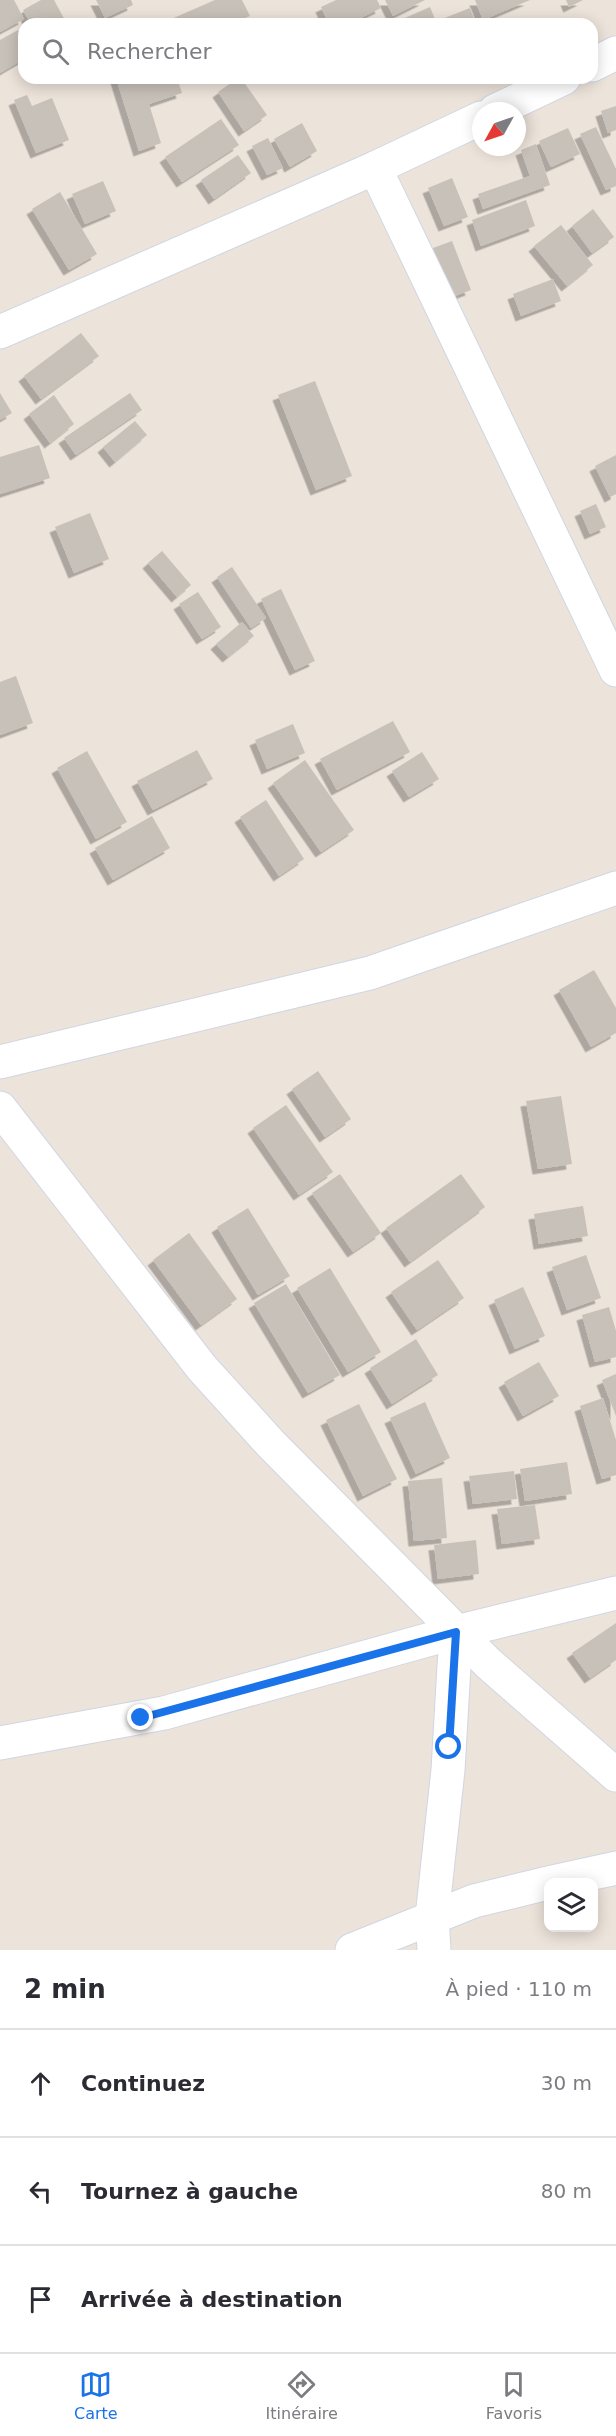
<!DOCTYPE html>
<html lang="fr">
<meta charset="utf-8">
<style>
:root{--surface:#fff;--page:#f2f2f3;--text:#2b2b33;--muted:#7c7c81;--line:#e1e1e2;--accent:#1a73e8}
body{margin:0;font-family:"DejaVu Sans",sans-serif;background:var(--page);color:var(--text)}
.controls{position:absolute;right:18px;bottom:18px;display:grid;overflow:hidden;border-radius:12px;box-shadow:0 3px 15px #0003}
.controls button{width:54px;height:54px;display:grid;place-items:center;padding:0;border:0;border-bottom:2px solid var(--line);background:var(--surface);color:var(--text);font:30px sans-serif}
.compass{position:absolute;left:472px;top:102px;width:54px;height:54px;border-radius:50%;background:var(--surface);box-shadow:0 3px 15px #0003;rotate:230deg}
.stop{position:absolute;width:18px;height:18px;margin:-14px;border:4px solid #1a73e8;border-radius:50%;background:#fff}
.stop.end{background:#1a73e8;border-color:#fff;box-shadow:0 2px 6px #0008}
.list{margin:0;padding:0;list-style:none}
h2{display:flex;justify-content:space-between;align-items:center;height:78px;margin:0;padding:0 24px;font-size:26px}
h2 small{font-size:20px;font-weight:400;color:var(--muted)}
.list li{display:grid;grid-template-columns:39px 1fr auto;gap:18px;align-items:center;box-sizing:border-box;height:108px;padding:0 24px;border-top:2px solid var(--line)}
.list b{display:block;font-size:22px;white-space:nowrap}
.list em{font-size:20px;font-style:normal;color:var(--muted)}
.icon{flex:none;width:33px;height:33px;fill:none;stroke:currentColor;stroke-width:2;stroke-linecap:round;stroke-linejoin:round}
.map{position:relative;flex:none;width:616px;height:1950px;overflow:hidden}
.search{position:absolute;background:var(--surface);box-shadow:0 3px 15px #0003;left:18px;right:18px;top:18px;height:66px;display:flex;align-items:center;gap:15px;box-sizing:border-box;padding:0 21px;border-radius:18px;color:var(--muted);font-size:22px}
.sheet{height:402px;background:var(--surface)}
nav{display:flex;justify-content:space-around;align-items:center;box-sizing:border-box;height:84px;border-top:2px solid var(--line);background:var(--surface);font-size:16px;color:var(--muted)}
nav a{display:grid;justify-items:center;gap:3px}
nav .on{color:var(--accent)}
.map>svg:first-child{display:block}
.building{fill:#c7c1b9;filter:url(#shadow)}
.lines{fill:none;stroke-linecap:round;stroke-linejoin:round}
.street-casing{stroke:#d0d6e3;stroke-width:35}
.secondary-casing{stroke:#d0d6e3;stroke-width:35}
.street{stroke:#fff;stroke-width:33}
.secondary{stroke:#fff;stroke-width:33}
.route{stroke:#1a73e8;stroke-width:8}
</style>
<div class="map">
<svg width="616" height="1950" viewBox="0 0 616 1950">
<defs>
<filter id="shadow"><feDropShadow dx="-5.5" dy="5.5" stdDeviation="0" flood-color="#0004"/></filter>
</defs>
<rect width="100%" height="100%" fill="#ece3da"/>
<g class="building">
<path d="M0 0H14L24 19 0 32Z"/>
<path d="M41 0H54L67 24H31L23 10Z"/>
<path d="M96 0H131L133 5 105 18Z"/>
<path d="M215 0H242L250 16 231 24H171L169 20Z"/>
<path d="M336 0H377L381 8 349 24H329L321 7Z"/>
<path d="M385 0H425L393 16Z"/>
<path d="M475 0H530L483 20Z"/>
<path d="M566 0H583L569 7Z"/>
<path d="M430 7 437 24H391Z"/>
<path d="M470 8 476 24H444L442 19Z"/>
<path d="M18 30 24 40V59L0 73V40Z"/>
<path d="M116 78H177L182 93 149 104 161 143 139 151Z"/>
<path d="M238 78H241L267 115 244 131 218 92Z"/>
<path d="M27 95 32 106 52 98 69 140 36 153 14 100Z"/>
<path d="M616 106V130L608 133 601 111Z"/>
<path d="M221 119 239 145 182 182 165 157Z"/>
<path d="M302 123 317 151 290 167 274 139Z"/>
<path d="M596 127 616 169V186L606 190 580 134Z"/>
<path d="M568 128 580 154 551 167 539 141Z"/>
<path d="M268 138 283 168 267 175 252 146Z"/>
<path d="M536 144 550 185 483 209 478 194 530 176 521 150Z"/>
<path d="M238 155 251 173 214 199 201 180Z"/>
<path d="M452 178 468 217 444 226 428 188Z"/>
<path d="M103 181 116 211 85 224 72 194Z"/>
<path d="M60 192 97 254 69 270 32 209Z"/>
<path d="M526 200 535 226 481 246 472 220Z"/>
<path d="M593 209 614 237 592 253 572 226Z"/>
<path d="M561 225 593 265 567 286 534 246Z"/>
<path d="M452 241 471 290 452 297 433 248Z"/>
<path d="M553 279 561 301 521 316 513 294Z"/>
<path d="M81 333 99 356 41 399 24 376Z"/>
<path d="M315 381 352 476 316 490 278 395Z"/>
<path d="M0 393 12 413 0 420Z"/>
<path d="M130 393 142 410 76 455 64 438Z"/>
<path d="M54 395 74 424 50 443 29 414Z"/>
<path d="M135 421 147 435 115 462 103 447Z"/>
<path d="M39 445 50 478 0 494V457Z"/>
<path d="M616 455V494L610 497 595 466Z"/>
<path d="M596 504 606 527 590 534 580 511Z"/>
<path d="M90 513 109 559 74 573 55 527Z"/>
<path d="M162 551 191 585 177 597 148 563Z"/>
<path d="M232 567 266 618 251 628 217 577Z"/>
<path d="M281 589 315 661 295 670 261 599Z"/>
<path d="M198 592 221 627 202 639 179 604Z"/>
<path d="M242 622 254 636 228 657 216 644Z"/>
<path d="M16 676 33 723 0 735V682Z"/>
<path d="M393 721 410 752 337 790 320 759Z"/>
<path d="M293 724 305 753 267 769 255 740Z"/>
<path d="M197 750 213 779 153 810 137 781Z"/>
<path d="M87 751 127 822 96 839 57 768Z"/>
<path d="M422 752 439 779 409 797 392 771Z"/>
<path d="M305 760 354 830 321 852 273 783Z"/>
<path d="M266 800 304 859 279 876 240 817Z"/>
<path d="M152 816 170 848 113 880 95 848Z"/>
<path d="M594 970 616 1008V1033L591 1047 559 990Z"/>
<path d="M318 1071 351 1119 325 1137 292 1089Z"/>
<path d="M561 1096 572 1164 538 1169 526 1101Z"/>
<path d="M286 1105 333 1172 299 1195 253 1128Z"/>
<path d="M340 1174 381 1233 353 1252 312 1193Z"/>
<path d="M461 1174 485 1207 410 1262 386 1228Z"/>
<path d="M583 1206 588 1236 539 1244 534 1214Z"/>
<path d="M248 1208 290 1276 258 1295 217 1227Z"/>
<path d="M189 1233 237 1299 201 1325 153 1260Z"/>
<path d="M586 1255 601 1298 567 1310 552 1267Z"/>
<path d="M438 1260 464 1298 417 1330 391 1292Z"/>
<path d="M330 1268 381 1352 348 1372 297 1288Z"/>
<path d="M286 1284 340 1375 308 1393 254 1303Z"/>
<path d="M523 1287 545 1336 515 1349 494 1300Z"/>
<path d="M609 1307 616 1331V1357L595 1362 582 1315Z"/>
<path d="M416 1339 438 1375 392 1404 370 1368Z"/>
<path d="M539 1362 559 1396 523 1416 504 1382Z"/>
<path d="M616 1374V1416L602 1380Z"/>
<path d="M603 1398 616 1440V1475L602 1479 580 1406Z"/>
<path d="M425 1402 450 1458 416 1474 390 1418Z"/>
<path d="M359 1404 397 1479 363 1496 326 1420Z"/>
<path d="M567 1462 572 1494 525 1501 520 1469Z"/>
<path d="M514 1471 517 1499 473 1504 469 1476Z"/>
<path d="M442 1478 447 1538 414 1541 408 1481Z"/>
<path d="M535 1505 540 1539 502 1544 497 1509Z"/>
<path d="M476 1540 479 1574 438 1579 434 1545Z"/>
<path d="M616 1623V1660L590 1678 572 1653Z"/>
</g>
<g class="lines">
<defs>
<g id="street">
<path d="M0 1743 164 1713 456 1632 616 1593"/>
<path d="M552 1882 616 1868"/>
<path d="M352 1950 474 1901 548 1883"/>
<path d="M434 1950 432 1917 448 1770 456 1632"/>
</g>
<g id="secondary">
<path d="M592 65 616 53"/>
<path d="M495 111 564 78"/>
<path d="M375 168 616 670"/>
<path d="M0 332 375 168 481 118"/>
<path d="M0 1062 370 973 616 888"/>
<path d="M0 1108 202 1368 271 1444 488 1663 616 1775"/>
</g>
</defs>
<use href="#street" class="street-casing"/>
<use href="#secondary" class="secondary-casing"/>
<use href="#street" class="street"/>
<use href="#secondary" class="secondary"/>
</g>
<g class="lines">
<path class="route" d="M141 1718 456 1632 449 1747"/>
</g>
</svg>
<div class="controls">
<button><svg class="icon" aria-label="layers" viewBox="0 0 24 24"><path d="M12 4l9 5-9 5-9-5zM3 14l9 5 9-5"/></svg></button>
</div>
<svg class="compass" viewBox="-18 -18 36 36"><path d="M0-13l5 13h-10z" fill="#e53935"/><path d="M0 13l5-13h-10z" fill="#7c7c81"/></svg>
<div class="stop" style="left:449px;top:1747px"></div>
<div class="stop end" style="left:141px;top:1718px"></div>
<div class="search"><svg class="icon" aria-label="search" viewBox="0 0 24 24"><circle cx="10" cy="10" r="6"/><path d="M15 15l6 6"/></svg>Rechercher</div>
</div>
<section class="sheet">
<h2>2 min<small>À pied · 110 m</small></h2>
<ul class="list">
<li><svg class="icon" aria-label="ahead" viewBox="0 0 24 24"><path d="M12 20V5M6 11l6-6 6 6"/></svg><div><b>Continuez</b></div><em>30 m</em></li>
<li><svg class="icon" aria-label="left" viewBox="0 0 24 24"><path d="M17 20v-9H6M10 6l-5 5 5 5"/></svg><div><b>Tournez à gauche</b></div><em>80 m</em></li>
<li><svg class="icon" aria-label="arrive" viewBox="0 0 24 24"><path d="M6 21V4h12l-3 4 3 4H6"/></svg><div><b>Arrivée à destination</b></div></li>
</ul>
</section>
<nav>
<a class="on"><svg class="icon" aria-label="map" viewBox="0 0 24 24"><path d="M3 6l6-2 6 2 6-2v14l-6 2-6-2-6 2zM9 4v14M15 6v14"/></svg>Carte</a>
<a><svg class="icon" aria-label="directions" viewBox="0 0 24 24"><path d="M12 3l9 9-9 9-9-9zM9 14v-3h6M13 9l2 2-2 2"/></svg>Itinéraire</a>
<a><svg class="icon" aria-label="saved" viewBox="0 0 24 24"><path d="M7 4h10v16l-5-4-5 4z"/></svg>Favoris</a>
</nav>
